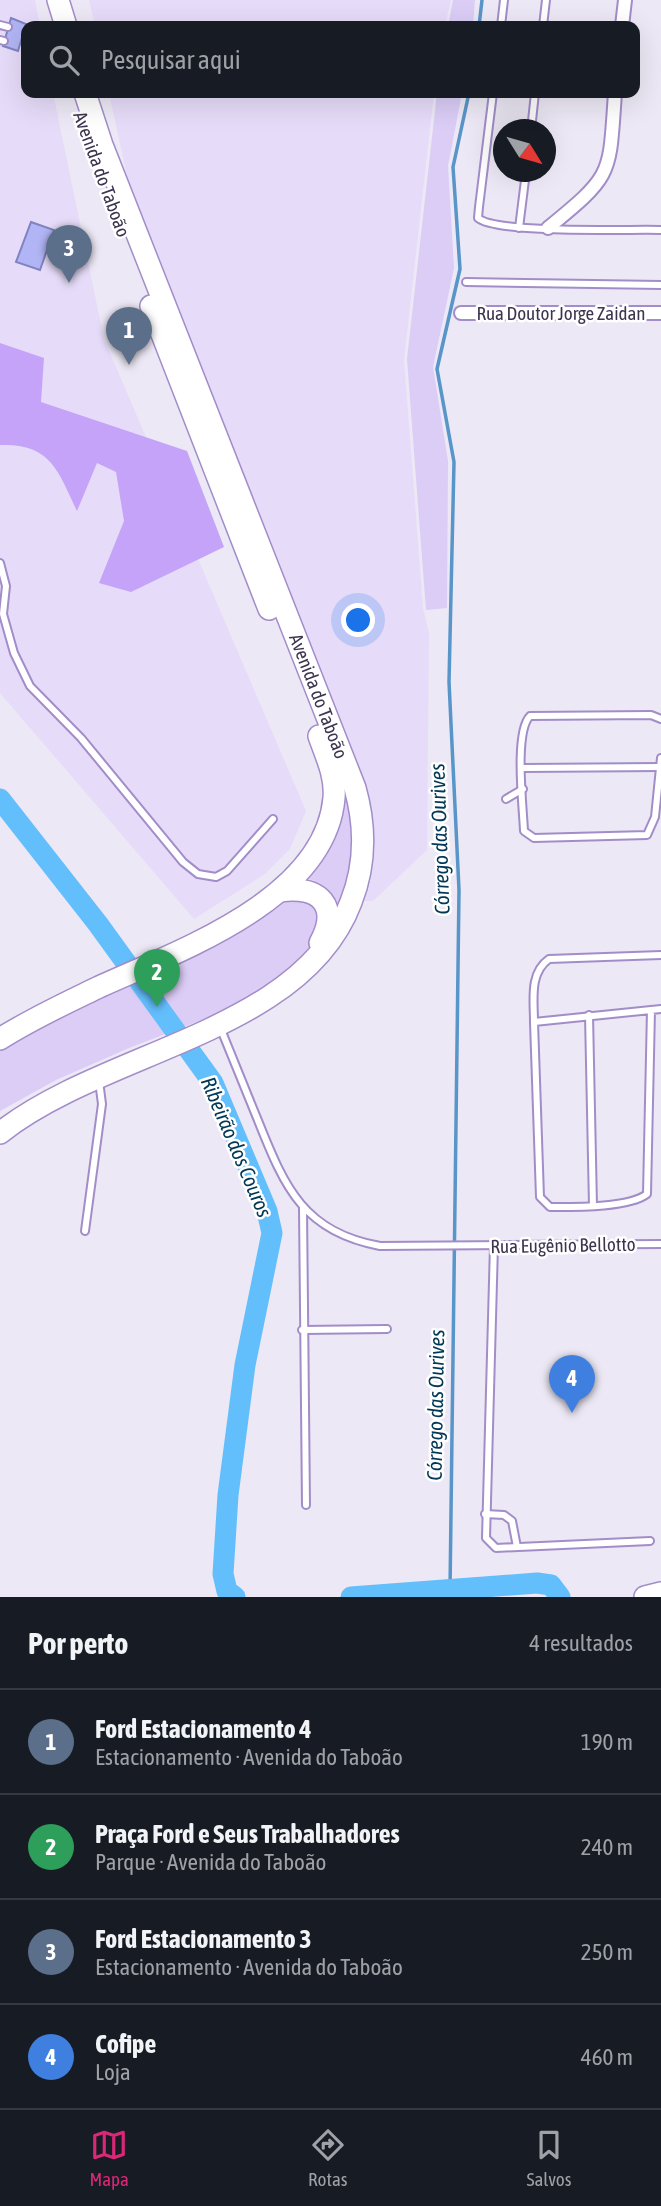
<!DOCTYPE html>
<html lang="pt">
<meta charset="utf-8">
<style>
:root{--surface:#171b24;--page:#20242c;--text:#f1f3f6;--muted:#9ea1a6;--line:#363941;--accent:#db2777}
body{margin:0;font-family:"Asap Condensed",sans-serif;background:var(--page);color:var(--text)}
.compass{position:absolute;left:493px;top:119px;width:63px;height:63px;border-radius:50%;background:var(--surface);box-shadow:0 7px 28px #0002;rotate:127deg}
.you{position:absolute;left:359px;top:621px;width:24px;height:24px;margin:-18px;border:5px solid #fff;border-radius:50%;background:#1a73e8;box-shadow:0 0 0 10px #1a73e833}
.badge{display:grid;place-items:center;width:46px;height:46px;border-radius:50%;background:var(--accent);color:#fff;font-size:23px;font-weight:700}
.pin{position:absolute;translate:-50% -58px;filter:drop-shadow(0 2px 4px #0008)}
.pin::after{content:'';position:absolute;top:37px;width:24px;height:21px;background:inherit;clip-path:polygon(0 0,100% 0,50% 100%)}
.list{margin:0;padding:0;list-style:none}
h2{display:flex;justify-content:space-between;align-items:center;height:91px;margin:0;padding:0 28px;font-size:30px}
h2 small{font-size:23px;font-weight:400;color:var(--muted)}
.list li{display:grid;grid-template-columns:46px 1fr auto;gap:21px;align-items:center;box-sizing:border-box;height:105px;padding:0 28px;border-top:2px solid var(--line)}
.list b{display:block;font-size:26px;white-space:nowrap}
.list p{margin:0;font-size:23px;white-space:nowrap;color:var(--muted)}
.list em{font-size:23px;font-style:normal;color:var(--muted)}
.icon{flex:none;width:38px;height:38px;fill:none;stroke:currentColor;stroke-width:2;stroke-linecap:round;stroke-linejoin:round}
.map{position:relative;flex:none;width:661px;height:1597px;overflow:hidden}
.search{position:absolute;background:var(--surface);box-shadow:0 7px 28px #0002;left:21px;right:21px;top:21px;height:77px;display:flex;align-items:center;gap:18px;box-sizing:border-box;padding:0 24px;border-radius:14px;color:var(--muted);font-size:26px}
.sheet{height:511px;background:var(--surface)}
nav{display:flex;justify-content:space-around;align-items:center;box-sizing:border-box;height:98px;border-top:2px solid var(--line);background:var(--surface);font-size:19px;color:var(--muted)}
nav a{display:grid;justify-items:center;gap:4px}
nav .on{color:var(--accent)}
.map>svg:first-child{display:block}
.built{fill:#e6dcf9}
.green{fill:#dbcdf6}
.forest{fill:#c4a3f9}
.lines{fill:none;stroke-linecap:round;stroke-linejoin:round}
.stream{stroke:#5895c8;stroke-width:3.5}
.river{stroke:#63befc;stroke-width:21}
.building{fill:#b1b5f5;stroke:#8083c0;stroke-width:2}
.service-casing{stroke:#a38dc9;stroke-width:10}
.minor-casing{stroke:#a38dc9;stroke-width:16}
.primary-casing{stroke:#a38dc9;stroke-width:24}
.trunk-casing{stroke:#a38dc9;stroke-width:24}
.service{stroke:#fff;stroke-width:6}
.minor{stroke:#fff;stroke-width:12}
.primary{stroke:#fff;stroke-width:21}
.trunk{stroke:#fff;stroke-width:21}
.labels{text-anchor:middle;stroke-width:5;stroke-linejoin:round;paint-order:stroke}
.street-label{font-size:19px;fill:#3d344e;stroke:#fff}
.water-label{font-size:21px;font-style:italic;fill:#023856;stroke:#fff}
</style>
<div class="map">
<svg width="661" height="1597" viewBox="0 0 661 1597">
<rect width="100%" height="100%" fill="#ece8f5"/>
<g class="built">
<path d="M0 0H35L40 26H26V93H53L104 339 306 811 290 849 265 874 194 919 0 693Z"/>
<path d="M89 0H451L445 26H95Z"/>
<path d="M109 93H434L404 360 423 608 429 634 427 850 373 901H365L363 898 371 851 140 236Z"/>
</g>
<g class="green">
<path d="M453 0H475L473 26H448Z"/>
<path d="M437 93H462L448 166 454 268 433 367 448 461 447 608 426 610 407 359Z"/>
<path d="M342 770 359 842 338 913C336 889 320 880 299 877Z"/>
<path d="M291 897 321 908 313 950 248 1002 129 1048 56 1080 0 1111V1049L68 1012 200 953Z"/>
</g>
<path class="forest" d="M0 343 44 358 41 402 187 451 224 547 131 592 99 583 124 521 116 472 97 463 77 511C58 471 51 443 0 445Z"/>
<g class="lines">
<g class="stream">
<path d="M479 26 482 0"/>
<path d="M450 1591 459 890 449 682 454 462 437 369 460 269 453 167 469 93"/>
</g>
<g class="river">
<path d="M0 799 98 924 213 1083 267 1211 272 1233 245 1365 228 1495 223 1574 227 1591 235 1597"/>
<path d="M351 1597 537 1583 551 1585 560 1597"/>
</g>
</g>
<g class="building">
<path d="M11 18 26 24 18 51 3 46Z"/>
<path d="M31 222 54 230 40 270 16 262Z"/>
</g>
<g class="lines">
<defs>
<g id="service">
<path d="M0 25 8 27"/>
<path d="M501 26 504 0"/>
<path d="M543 26 546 0"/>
<path d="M0 40 4 41"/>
<path d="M493 93 479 207 478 218C496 234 630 229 661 230"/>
<path d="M531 130 535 93"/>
<path d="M519 228 526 172"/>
<path d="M466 282 661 285"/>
<path d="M0 563 6 586 3 614 14 653 30 686 81 738 183 862 198 874 216 877 227 871 273 819"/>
<path d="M661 719 651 715 530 716C514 732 523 807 524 831L534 838 647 835 655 817 661 758"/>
<path d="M523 768 660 767"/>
<path d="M506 799 523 789"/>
<path d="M651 1010 647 1194C629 1208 573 1207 550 1207L540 1197 534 1022 651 1010 661 1009"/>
<path d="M589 1015 593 1206"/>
<path d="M534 1022C534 1000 529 973 549 959L661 955"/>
<path d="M220 1027C233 1059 246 1091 259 1123 285 1188 304 1232 380 1246L661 1244"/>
<path d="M303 1208 306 1505"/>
<path d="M85 1231 102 1104 99 1081"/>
<path d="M494 1245 486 1538 496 1548 650 1541"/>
<path d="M302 1330 387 1329"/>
<path d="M485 1514 504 1515 512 1521 517 1547"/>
</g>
<g id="minor">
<path d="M622 26 625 0"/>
<path d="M548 228C614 174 609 176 615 93"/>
<path d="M461 313H661"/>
</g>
<g id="primary">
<path d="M58 0 66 26"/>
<path d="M151 306 269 609"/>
<path d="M280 891C320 885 340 906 320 943"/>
<path d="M0 1039C31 1019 66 1003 99 987 178 951 325 900 334 798 336 776 326 756 319 736"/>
<path d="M0 1133C104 1050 302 1033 351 902 366 864 366 827 355 788L102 145 85 93"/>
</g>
<path id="trunk" d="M645 1597 661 1593"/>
</defs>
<use href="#service" class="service-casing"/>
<use href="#minor" class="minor-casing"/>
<use href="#primary" class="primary-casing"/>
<use href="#trunk" class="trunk-casing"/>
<use href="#service" class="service"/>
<use href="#minor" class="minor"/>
<use href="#primary" class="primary"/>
<use href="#trunk" class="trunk"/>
</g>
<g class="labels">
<g class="street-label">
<text transform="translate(102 174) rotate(70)" y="7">Avenida do Taboão</text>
<text x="561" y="320">Rua Doutor Jorge Zaidan</text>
<text transform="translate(319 696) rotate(69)" y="7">Avenida do Taboão</text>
<text transform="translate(563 1245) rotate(-1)" y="7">Rua Eugênio Bellotto</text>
</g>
<g class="water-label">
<text transform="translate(440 839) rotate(-92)" y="7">Córrego das Ourives</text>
<text transform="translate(236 1147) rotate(67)" y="7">Ribeirão dos Couros</text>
<text transform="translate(436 1405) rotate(-89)" y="7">Córrego das Ourives</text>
</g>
</g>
</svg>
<svg class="compass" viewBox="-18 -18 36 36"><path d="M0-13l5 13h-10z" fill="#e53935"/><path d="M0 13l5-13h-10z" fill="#9ea1a6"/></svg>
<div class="you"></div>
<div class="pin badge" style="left:129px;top:365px;background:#5c6f8a">1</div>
<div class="pin badge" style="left:157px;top:1007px;background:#2e9e5b">2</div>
<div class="pin badge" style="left:69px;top:283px;background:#5c6f8a">3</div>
<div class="pin badge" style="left:572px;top:1413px;background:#3f7fe0">4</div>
<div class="search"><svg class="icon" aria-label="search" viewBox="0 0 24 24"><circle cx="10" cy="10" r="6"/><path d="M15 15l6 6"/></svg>Pesquisar aqui</div>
</div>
<section class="sheet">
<h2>Por perto<small>4 resultados</small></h2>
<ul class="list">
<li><span class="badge" style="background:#5c6f8a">1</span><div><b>Ford Estacionamento 4</b><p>Estacionamento · Avenida do Taboão</p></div><em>190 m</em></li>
<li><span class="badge" style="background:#2e9e5b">2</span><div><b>Praça Ford e Seus Trabalhadores</b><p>Parque · Avenida do Taboão</p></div><em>240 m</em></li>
<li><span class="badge" style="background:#5c6f8a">3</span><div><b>Ford Estacionamento 3</b><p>Estacionamento · Avenida do Taboão</p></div><em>250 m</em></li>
<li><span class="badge" style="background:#3f7fe0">4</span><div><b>Cofipe</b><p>Loja</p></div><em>460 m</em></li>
</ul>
</section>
<nav>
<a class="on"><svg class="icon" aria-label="map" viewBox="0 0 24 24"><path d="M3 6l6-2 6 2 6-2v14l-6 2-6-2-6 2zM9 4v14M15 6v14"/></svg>Mapa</a>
<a><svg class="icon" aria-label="directions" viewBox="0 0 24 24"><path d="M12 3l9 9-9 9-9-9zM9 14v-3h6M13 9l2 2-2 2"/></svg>Rotas</a>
<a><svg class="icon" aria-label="saved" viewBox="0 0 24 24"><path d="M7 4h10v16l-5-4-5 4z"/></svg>Salvos</a>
</nav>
